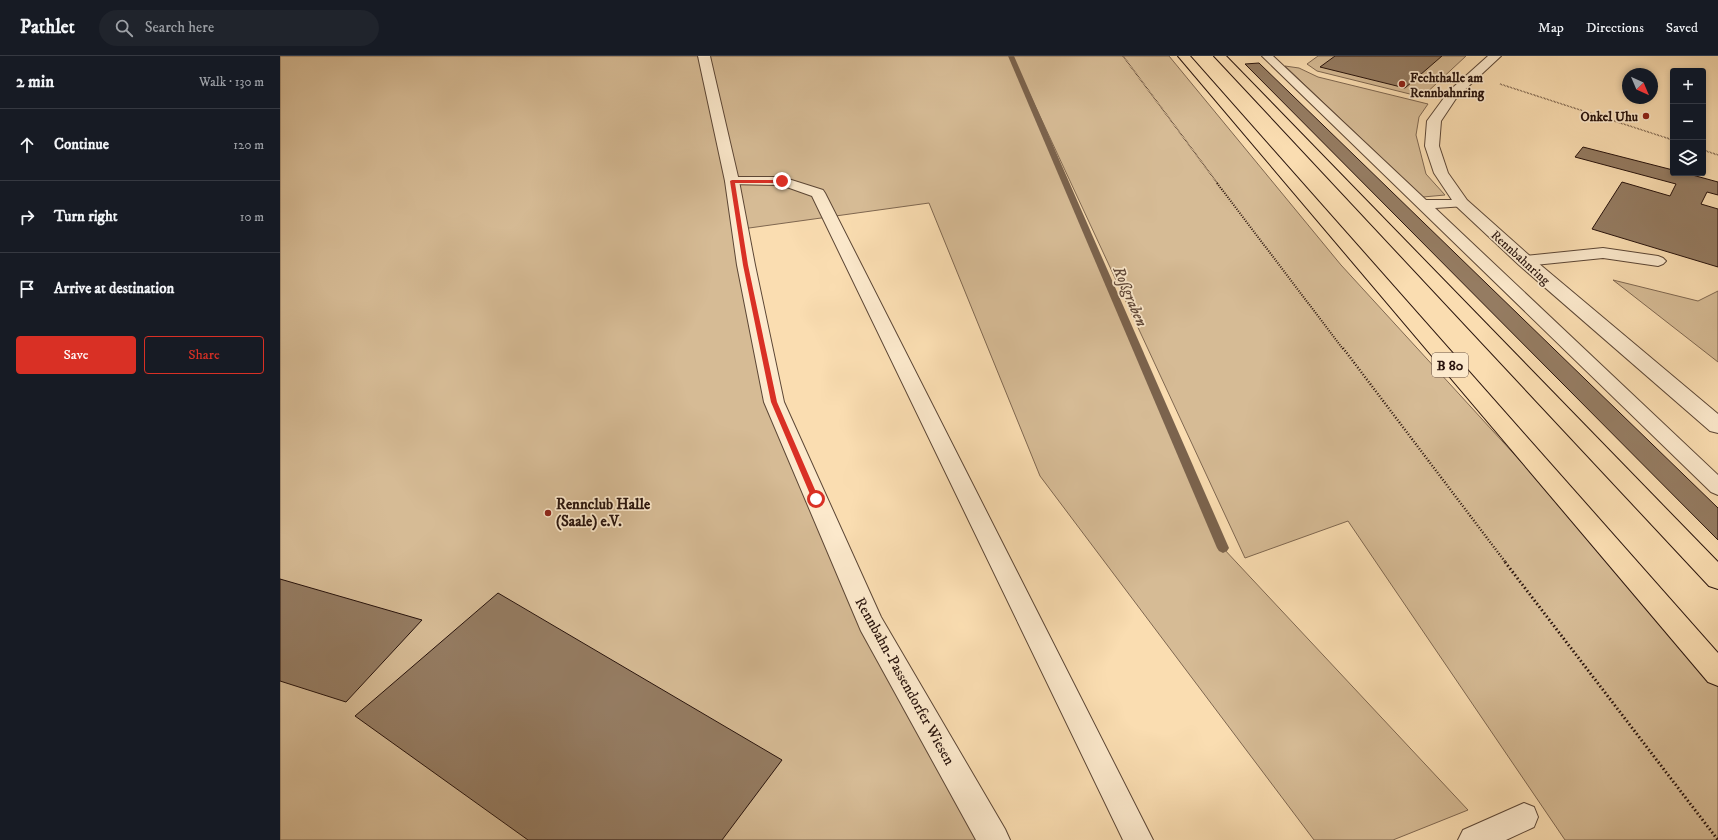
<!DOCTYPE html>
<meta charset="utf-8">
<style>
:root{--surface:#171b24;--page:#20242c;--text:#f1f3f6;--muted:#9ea1a6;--line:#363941;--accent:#d93025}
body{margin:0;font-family:"IM FELL DW Pica",serif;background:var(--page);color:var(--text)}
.controls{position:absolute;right:12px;top:12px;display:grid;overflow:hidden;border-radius:4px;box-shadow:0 2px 6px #0003}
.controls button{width:36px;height:36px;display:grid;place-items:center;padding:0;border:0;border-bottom:1px solid var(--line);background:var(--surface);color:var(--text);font:20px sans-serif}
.compass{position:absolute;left:1342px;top:12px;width:36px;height:36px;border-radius:50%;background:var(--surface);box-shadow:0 2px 6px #0003;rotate:136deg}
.stop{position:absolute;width:12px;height:12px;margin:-9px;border:3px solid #d93025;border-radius:50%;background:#fff}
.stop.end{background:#d93025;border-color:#fff;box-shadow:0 1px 4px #0008}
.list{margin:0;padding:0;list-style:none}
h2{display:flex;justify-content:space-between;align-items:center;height:52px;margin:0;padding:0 16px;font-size:17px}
h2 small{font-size:13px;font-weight:400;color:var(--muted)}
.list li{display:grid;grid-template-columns:26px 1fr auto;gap:12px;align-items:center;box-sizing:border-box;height:72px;padding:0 16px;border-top:1px solid var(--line)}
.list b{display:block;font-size:15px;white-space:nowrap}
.list em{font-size:13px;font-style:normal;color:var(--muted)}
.actions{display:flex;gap:8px;padding:12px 16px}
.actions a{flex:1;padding:9px 0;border:1px solid var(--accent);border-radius:4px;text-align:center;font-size:14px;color:var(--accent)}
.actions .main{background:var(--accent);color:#fff}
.icon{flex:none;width:22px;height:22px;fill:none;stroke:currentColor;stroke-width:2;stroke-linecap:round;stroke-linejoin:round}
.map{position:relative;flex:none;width:1438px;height:784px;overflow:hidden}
header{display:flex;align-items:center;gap:24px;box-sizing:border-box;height:56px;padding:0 20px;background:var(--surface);border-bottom:1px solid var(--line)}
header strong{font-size:19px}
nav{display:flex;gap:22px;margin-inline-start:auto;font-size:14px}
.search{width:280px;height:36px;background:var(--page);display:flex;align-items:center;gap:10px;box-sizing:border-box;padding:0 14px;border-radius:22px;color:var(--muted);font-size:15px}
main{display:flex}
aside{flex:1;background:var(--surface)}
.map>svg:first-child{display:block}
.green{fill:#d6bb95;stroke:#7f6750}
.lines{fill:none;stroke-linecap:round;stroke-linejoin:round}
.stream{fill:#7b634d;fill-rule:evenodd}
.building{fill:#957c62;stroke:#28130c}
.service-casing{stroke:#5c4635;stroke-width:2}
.minor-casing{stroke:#5c4635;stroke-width:2}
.trunk-casing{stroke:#28130c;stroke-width:2}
.path-far3{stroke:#28130c;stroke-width:1.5;stroke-dasharray:0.5 1;stroke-linecap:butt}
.path-far2{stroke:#28130c;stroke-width:2;stroke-dasharray:1 1.5;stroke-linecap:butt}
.path-far1{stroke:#28130c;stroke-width:2.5;stroke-dasharray:1 2;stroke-linecap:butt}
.path{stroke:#28130c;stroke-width:3;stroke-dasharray:1.5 2.5;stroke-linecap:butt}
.service{fill:#fce9cc;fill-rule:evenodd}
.minor{fill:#fce9cc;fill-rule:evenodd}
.trunk{fill:#faddb1;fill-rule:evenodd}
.route{fill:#d93025}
.poi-dot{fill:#8f2418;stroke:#fce9cc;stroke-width:1.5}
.labels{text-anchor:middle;stroke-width:3.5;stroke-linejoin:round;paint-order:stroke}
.far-poi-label{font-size:13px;font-weight:bold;fill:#28130c;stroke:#fce9cc;text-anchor:start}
.far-street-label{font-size:13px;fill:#28130c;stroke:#fce9cc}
.shield{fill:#fce9cc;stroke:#685346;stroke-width:1}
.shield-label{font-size:14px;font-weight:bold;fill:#28130c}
.poi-label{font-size:15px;font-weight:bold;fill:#28130c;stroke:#fce9cc;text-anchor:start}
.street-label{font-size:15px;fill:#28130c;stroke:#fce9cc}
.water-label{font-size:16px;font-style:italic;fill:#604838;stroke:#fce9cc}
</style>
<header>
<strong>Pathlet</strong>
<div class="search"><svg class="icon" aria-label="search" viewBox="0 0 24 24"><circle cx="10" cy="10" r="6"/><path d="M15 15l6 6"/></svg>Search here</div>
<nav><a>Map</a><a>Directions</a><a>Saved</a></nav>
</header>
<main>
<aside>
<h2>2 min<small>Walk · 130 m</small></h2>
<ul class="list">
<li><svg class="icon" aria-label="ahead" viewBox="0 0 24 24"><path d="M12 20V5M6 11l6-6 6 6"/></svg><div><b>Continue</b></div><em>120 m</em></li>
<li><svg class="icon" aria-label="right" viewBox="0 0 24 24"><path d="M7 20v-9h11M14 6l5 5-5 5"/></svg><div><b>Turn right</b></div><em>10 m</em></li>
<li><svg class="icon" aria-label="arrive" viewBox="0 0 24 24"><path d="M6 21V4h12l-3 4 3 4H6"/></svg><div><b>Arrive at destination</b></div></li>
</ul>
<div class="actions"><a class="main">Save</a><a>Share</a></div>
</aside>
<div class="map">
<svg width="1438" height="784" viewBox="0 0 1438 784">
<rect width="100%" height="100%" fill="#faddb1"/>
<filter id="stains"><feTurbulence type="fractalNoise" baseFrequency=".005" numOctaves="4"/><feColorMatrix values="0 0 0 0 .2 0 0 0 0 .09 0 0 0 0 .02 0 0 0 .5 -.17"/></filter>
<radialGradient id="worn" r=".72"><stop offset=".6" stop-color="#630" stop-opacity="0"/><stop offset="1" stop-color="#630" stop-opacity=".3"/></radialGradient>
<g class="green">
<path d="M0 0H423L488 345 705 784H0Z"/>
<path d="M424 0H730L788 130 943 492 1188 754 1113 784H1034L760 420 649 147 462 173Z"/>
<path d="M732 0H889L1061 209 1438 621V784H1285L1068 465 965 502Z"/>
<path d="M1038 0H1186L1142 41 1037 15 1027 8Z"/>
<path d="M1005 10 1019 12 1038 21 1148 48 1139 61 1136 79 1146 118 1165 139 1143 141Z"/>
<path d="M1333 224 1418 245 1438 235V306Z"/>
</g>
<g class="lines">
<path class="stream" d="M728 0H734L949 492 947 495 943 497 939 495 937 492Z"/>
</g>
<g class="building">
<path d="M1055 0H1162L1125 32 1040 11Z"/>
<path d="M979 7 1438 452V484L965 8Z"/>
<path d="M1303 91 1393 114V117H1405L1438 126V139L1427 136 1421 148 1438 153V211L1312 173 1342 126 1390 140 1396 128 1295 101Z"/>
<path d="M0 523 142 564 66 646 0 625Z"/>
<path d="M218 537 502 704 442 784H248L75 660Z"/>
</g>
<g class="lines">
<defs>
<g id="service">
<path d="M982 0H993L1146 144H1186L1188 147 1186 150 1155 152 1438 419V439L1431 436Z"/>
<path d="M452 121H502L543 134 545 137 873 784H843L532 140 501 129 447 128 445 125 447 122Z"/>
<path d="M1323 192 1378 200 1383 202 1386 205 1383 208 1378 210 1323 202 1245 210 1240 208 1237 205 1240 202 1245 200Z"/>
<path d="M1244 747 1254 751 1258 761 1254 771 1226 784H1178L1183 774Z"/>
</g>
<g id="minor">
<path d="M418 0H430L459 125 475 209 504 346 601 561 725 773 730 784H696L581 575 484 346 457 209 445 125Z"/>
<path d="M1208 0H1221L1177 41 1161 65 1159 90 1168 117 1187 144 1251 201 1438 358V377L1430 375 1239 209 1176 150 1154 117 1145 90 1147 65 1169 35Z"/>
</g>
<g id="trunk">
<path d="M898 0H910L1438 597V630L1428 626Z"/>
<path d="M934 0H946L1438 506V533L1429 530Z"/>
</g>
</defs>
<use href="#service" class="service-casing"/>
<use href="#minor" class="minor-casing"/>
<use href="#trunk" class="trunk-casing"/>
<g class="path-far3">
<path d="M843 0 938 128"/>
<path d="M1220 28 1393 84"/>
<path d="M1423 94 1438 99"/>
</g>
<path class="path-far2" d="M937 127 1063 293"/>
<path class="path-far1" d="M1063 292 1226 507"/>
<path class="path" d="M1225 506 1438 784"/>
<use href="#service" class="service"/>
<use href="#minor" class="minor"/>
<use href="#trunk" class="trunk"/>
</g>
<path class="route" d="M452 124H502L504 125 502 127H455L468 209 497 346 539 443 536 445 532 443 491 346 463 209 450 125Z"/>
<g class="poi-dot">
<circle cx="1122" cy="28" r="4"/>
<circle cx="1366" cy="60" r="4"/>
<circle cx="268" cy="457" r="4"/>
</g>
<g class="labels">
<g class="far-poi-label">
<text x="1130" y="26">Fechthalle am<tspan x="1130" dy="15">Rennbahnring</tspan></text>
<text x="1358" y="65" text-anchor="end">Onkel Uhu</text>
</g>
<g class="far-street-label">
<text transform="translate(1241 201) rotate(42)" y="5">Rennbahnring</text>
</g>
<rect class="shield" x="1152" y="297" width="36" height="24" rx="3"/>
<g class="shield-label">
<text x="1170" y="314">B 80</text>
</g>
<g class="poi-label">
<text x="276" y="453">Rennclub Halle<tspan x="276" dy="17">(Saale) e.V.</tspan></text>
</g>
<g class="street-label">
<text transform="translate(625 625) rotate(61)" y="5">Rennbahn-Passendorfer Wiesen</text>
</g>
<g class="water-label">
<text transform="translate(851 240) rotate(67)" y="6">Roßgraben</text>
</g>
</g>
<rect width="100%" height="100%" filter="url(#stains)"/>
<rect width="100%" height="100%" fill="url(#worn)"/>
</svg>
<div class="controls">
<button>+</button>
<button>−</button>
<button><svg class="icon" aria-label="layers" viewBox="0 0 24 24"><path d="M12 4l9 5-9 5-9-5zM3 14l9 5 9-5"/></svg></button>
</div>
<svg class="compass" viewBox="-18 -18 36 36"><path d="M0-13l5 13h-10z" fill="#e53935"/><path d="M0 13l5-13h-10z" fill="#9ea1a6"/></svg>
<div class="stop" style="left:536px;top:443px"></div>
<div class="stop end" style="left:502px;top:125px"></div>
</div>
</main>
